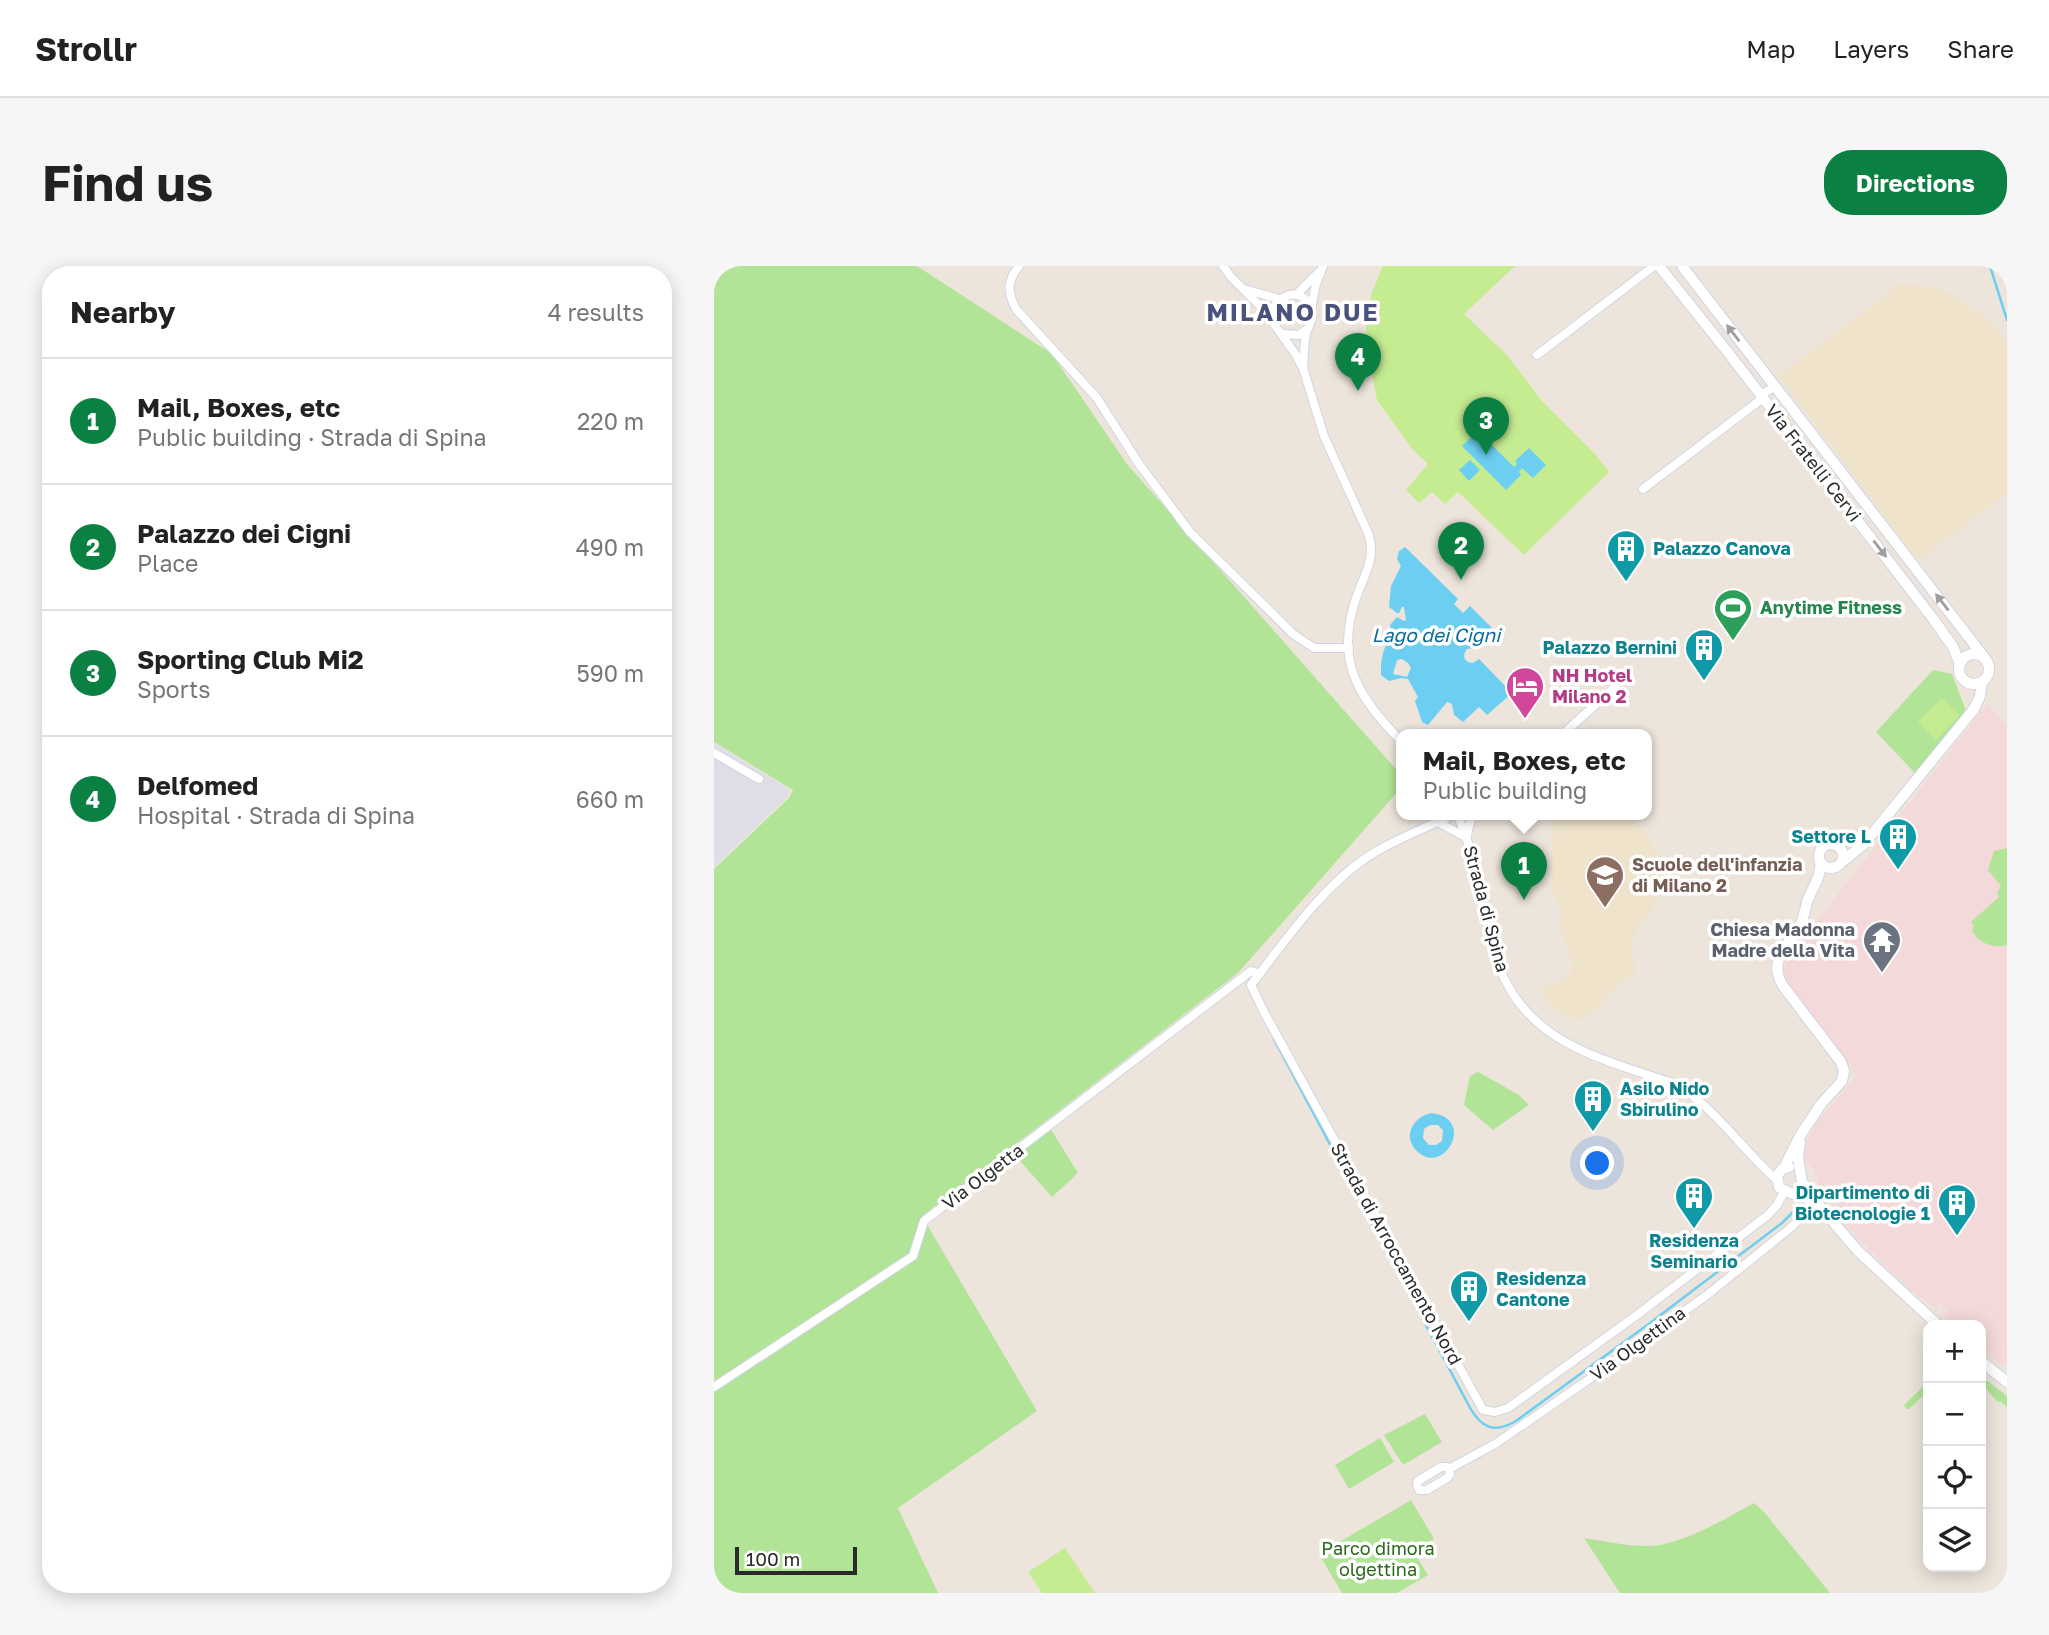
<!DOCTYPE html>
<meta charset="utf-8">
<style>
:root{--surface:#fff;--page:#f6f6f6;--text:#222;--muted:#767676;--line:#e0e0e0;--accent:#0b8043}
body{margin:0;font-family:"Golos Text",sans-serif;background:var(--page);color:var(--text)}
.controls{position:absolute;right:21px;bottom:21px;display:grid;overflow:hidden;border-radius:14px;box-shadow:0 4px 18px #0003}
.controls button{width:63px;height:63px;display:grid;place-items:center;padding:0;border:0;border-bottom:2px solid var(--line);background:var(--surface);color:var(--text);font:35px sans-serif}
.scale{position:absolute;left:21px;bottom:18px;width:122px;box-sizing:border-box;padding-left:7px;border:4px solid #2a2a2a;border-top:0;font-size:19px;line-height:24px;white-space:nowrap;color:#2a2a2a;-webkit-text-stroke:5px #fff;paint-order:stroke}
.you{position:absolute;left:884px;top:898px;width:24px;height:24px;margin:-18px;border:5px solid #fff;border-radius:50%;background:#1a73e8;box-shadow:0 0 0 10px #1a73e833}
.badge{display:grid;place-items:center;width:46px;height:46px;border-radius:50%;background:var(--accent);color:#fff;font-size:23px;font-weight:700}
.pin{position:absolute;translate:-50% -58px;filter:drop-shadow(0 2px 4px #0008)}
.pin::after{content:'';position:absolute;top:37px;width:24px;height:21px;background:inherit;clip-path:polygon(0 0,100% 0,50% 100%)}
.popup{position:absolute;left:682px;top:463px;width:256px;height:91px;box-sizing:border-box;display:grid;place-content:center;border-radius:14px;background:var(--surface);filter:drop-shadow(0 2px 5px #0005);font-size:23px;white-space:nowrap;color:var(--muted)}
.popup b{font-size:26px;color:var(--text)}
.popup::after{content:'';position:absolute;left:50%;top:100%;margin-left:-14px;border:14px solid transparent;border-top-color:var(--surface)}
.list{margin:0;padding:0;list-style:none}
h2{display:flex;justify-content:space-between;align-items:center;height:91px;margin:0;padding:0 28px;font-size:30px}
h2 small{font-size:23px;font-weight:400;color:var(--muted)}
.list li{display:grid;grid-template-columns:46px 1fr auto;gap:21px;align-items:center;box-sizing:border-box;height:126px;padding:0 28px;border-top:2px solid var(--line)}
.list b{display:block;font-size:26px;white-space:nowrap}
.list p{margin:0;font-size:23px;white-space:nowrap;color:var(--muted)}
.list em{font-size:23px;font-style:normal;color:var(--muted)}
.icon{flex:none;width:38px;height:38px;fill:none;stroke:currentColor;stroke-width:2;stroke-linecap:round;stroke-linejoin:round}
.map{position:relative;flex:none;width:1293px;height:1327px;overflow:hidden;border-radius:28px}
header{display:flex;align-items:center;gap:42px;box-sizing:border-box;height:98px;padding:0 35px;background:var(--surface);border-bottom:2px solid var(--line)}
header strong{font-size:33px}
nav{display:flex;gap:38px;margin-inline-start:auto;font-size:24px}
.intro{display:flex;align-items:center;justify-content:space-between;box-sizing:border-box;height:168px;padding:0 42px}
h1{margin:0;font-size:49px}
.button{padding:18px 32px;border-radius:28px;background:var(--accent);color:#fff;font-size:24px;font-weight:700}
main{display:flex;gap:42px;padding:0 42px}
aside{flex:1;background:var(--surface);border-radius:28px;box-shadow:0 4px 18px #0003}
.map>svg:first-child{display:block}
.industrial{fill:#dfdde5}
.education{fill:#efe3cb}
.medical{fill:#f4d9da}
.green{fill:#b1e497}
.pitch{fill:#c6ec92}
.water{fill:#6ccef1;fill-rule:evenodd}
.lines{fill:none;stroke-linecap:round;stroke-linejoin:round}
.stream{stroke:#6ccef1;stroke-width:2.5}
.minor-casing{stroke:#d1d4e3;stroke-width:10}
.tertiary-casing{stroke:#d1d4e3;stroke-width:12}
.minor{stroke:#fff;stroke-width:8}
.tertiary{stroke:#fff;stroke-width:10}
.oneway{fill:#9f9f9f}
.labels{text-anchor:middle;stroke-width:7;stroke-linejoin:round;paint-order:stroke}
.street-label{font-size:18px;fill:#2a2a2a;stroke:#fff}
.culture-label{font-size:18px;font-weight:bold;fill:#0d838f;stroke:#fff;text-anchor:start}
.leisure-label{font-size:18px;font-weight:bold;fill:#27864d;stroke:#fff;text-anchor:start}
.hotel-label{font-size:18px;font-weight:bold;fill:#b23c85;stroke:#fff;text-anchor:start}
.education-label{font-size:18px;font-weight:bold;fill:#785e54;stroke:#fff;text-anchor:start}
.worship-label{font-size:18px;font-weight:bold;fill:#5b616d;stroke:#fff;text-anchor:end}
.park-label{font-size:18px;fill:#296918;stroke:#fff}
.water-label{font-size:19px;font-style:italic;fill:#0a6b9e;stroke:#fff}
.district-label{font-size:24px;font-weight:bold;letter-spacing:2px;fill:#49527c;stroke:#fff}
</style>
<header>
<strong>Strollr</strong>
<nav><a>Map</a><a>Layers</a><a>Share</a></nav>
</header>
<div class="intro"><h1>Find us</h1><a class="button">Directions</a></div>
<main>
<aside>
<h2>Nearby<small>4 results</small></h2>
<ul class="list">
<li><span class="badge">1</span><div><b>Mail, Boxes, etc</b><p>Public building · Strada di Spina</p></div><em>220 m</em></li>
<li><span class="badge">2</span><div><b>Palazzo dei Cigni</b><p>Place</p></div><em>490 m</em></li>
<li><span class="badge">3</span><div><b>Sporting Club Mi2</b><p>Sports</p></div><em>590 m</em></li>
<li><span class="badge">4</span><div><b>Delfomed</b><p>Hospital · Strada di Spina</p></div><em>660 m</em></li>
</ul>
</aside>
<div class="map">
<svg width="1293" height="1327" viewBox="0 0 1293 1327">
<rect width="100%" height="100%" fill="#ede5dc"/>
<path class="industrial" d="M0 477 76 524 74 530 0 601Z"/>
<g class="education">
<path d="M1186 18 1213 20 1237 28 1276 54 1293 76V227L1204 295 1065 110Z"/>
<path d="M841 548H916L960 609 919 672 918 685 922 706 903 722 881 745 865 754 858 753 840 743 830 731 826 723 851 714 858 705 859 699 845 658 848 653 838 621 837 592Z"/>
</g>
<path class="medical" d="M1273 438 1293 459V1097L1291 1095 1287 1099 1267 1081V1059H1241L1230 1050V1047L1233 1044 1226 1037 1222 1042 1200 1027 1144 972 1129 954 1119 927 1105 919 1100 904 1091 895 1089 881 1104 855 1142 810 1076 723 1072 716 1070 705 1071 696Z"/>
<g class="green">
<path d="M0 0H203L338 88 413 198 687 509V522L524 707 208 950 323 1145 184 1242 224 1327H0V603L75 532 79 524 0 476Z"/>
<path d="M1219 404 1238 408 1252 445 1201 507 1162 466Z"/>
<path d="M1293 582V679C1279 683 1264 677 1258 664L1260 660 1257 656 1285 631 1283 627 1287 620 1274 604 1280 585Z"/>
<path d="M764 806 805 829 815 839 779 864 750 839 756 810Z"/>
<path d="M336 862 364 907 338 931 301 889Z"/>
<path d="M1271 1113 1293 1130V1141L1287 1136 1283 1135 1267 1117V1114Z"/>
<path d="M1214 1116V1125L1195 1143H1192L1190 1139Z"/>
<path d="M711 1148 728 1176 689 1199 670 1169Z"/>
<path d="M666 1172 680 1196 635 1223 621 1199Z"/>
<path d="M697 1234 720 1273 699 1285 714 1309 683 1327H628L605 1288Z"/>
<path d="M1040 1237 1050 1246 1116 1327H906L870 1272C890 1275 927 1283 946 1279 980 1272 1010 1253 1040 1237Z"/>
</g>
<g class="pitch">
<path d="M669 0H801L750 48 793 89 828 135 882 189 895 206 810 289 744 226 731 238 718 226 705 237 692 224 714 198 699 184 663 134 655 94 652 60 657 29Z"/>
<path d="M1228 432 1246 449 1222 474 1204 456Z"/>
<path d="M351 1282 381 1327H328L314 1306Z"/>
</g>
<g class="water">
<path d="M764 165 800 201 803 198 801 195 815 182 832 199 819 212 808 202 805 206 807 209 792 224 748 180Z"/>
<path d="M756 194 766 204 755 215 745 204Z"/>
<path d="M691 281 744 333 740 338 749 347 756 340 779 363 760 382 753 383C749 388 749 393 754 396L759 397 765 393 798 427 773 449 765 441 749 456 740 449 738 438 733 436 714 459 708 456 701 435 704 431 694 413 687 412 675 415 667 409V398L669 387 677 364 676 359 683 351 690 355 692 354 690 341H688L685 347H683L675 341 677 320 687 300 683 293 685 285ZM688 393 694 397 697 402 693 411 679 408 683 394Z"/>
<path d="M717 847C764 852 729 913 702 884 688 869 700 851 717 847ZM716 859H724L729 864 728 875 722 879H715L709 872 710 863Z"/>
</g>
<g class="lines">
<g class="stream">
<path d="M1276 0 1293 54"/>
<path d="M560 773 755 1140C767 1162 780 1168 802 1155L936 1057 1068 957 1080 945"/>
</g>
<defs>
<g id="minor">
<path d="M305 0C293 15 293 26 302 43L383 132 425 198 476 266 579 368 600 382H635"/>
<path d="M509 0 517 11 550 44 582 89 589 102 610 170 654 267C662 289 653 304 645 324 619 390 641 429 688 476"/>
<path d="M530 23 565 33"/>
<path d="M582 29 604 7"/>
<path d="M597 43 602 18 609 0"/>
<path d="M557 54C557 29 588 18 597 42 601 53 594 59 592 68 590 79 590 91 589 102"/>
<path d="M569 68 585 69 593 63"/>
<path d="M823 89 940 0"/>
<path d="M929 223 1049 132 1051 126 1061 121"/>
<path d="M849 468 902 420"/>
<path d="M0 487 45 513"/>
<path d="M741 548C714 561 684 572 658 588 610 618 571 675 537 719L550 746 769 1144 781 1146 794 1142 923 1049 1054 949 1063 939 1070 926"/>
<path d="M743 548C764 594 767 644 782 692 809 777 886 792 961 818 1002 842 1027 883 1063 914"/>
<path d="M724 556 753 572"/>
<path d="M753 569 758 548"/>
<path d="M0 1121 199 990 210 955 537 705 546 708"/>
<path d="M727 1201H733L735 1203 736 1208 733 1212 713 1224H705L703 1219 704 1215Z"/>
<path d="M735 1203 781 1178 887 1105 993 1029 1075 963 1103 937"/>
</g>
<g id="tertiary">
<path d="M945 0 1016 89 1220 354 1239 381 1246 398"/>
<path d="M968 0 1270 391"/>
<circle cx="1260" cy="403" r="15"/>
<circle cx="1117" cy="590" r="12"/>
<path d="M1129 595 1150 578 1260 443 1266 430 1268 416"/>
<path d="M1086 876 1084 892 1088 916 1103 937 1144 985 1224 1059"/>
<path d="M1075 901 1068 903 1063 910 1065 921C1074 928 1088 930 1099 935"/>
<path d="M1070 902 1086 870 1107 838 1128 815 1130 805 1127 796 1069 720C1053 694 1074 681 1086 660 1090 652 1091 642 1094 633 1099 621 1108 609 1106 596"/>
<path d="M1267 1095 1293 1116"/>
</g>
</defs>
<use href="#minor" class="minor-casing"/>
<use href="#tertiary" class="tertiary-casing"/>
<use href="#minor" class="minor"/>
<use href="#tertiary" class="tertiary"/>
</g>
<defs><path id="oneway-solid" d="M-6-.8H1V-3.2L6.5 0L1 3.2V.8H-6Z" transform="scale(1.75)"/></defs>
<g class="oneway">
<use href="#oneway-solid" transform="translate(1019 67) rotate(-128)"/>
<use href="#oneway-solid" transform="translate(1166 283) rotate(52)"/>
<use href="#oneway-solid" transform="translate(1228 336) rotate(-128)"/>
</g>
<defs>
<symbol id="building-pin" viewBox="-11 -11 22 30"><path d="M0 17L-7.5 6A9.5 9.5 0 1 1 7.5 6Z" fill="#0f9aa8" stroke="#fff"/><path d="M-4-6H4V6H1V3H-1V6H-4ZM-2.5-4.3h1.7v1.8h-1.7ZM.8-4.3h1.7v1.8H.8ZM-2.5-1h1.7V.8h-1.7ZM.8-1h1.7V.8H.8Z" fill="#fff"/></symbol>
<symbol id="stadium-pin" viewBox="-11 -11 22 30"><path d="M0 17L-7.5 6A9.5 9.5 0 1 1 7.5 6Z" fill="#2e9e5b" stroke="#fff"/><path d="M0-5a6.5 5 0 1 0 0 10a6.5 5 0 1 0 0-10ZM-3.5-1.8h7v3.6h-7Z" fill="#fff"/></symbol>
<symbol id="hotel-pin" viewBox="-11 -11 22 30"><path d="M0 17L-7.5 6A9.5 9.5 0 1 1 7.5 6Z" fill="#d1479c" stroke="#fff"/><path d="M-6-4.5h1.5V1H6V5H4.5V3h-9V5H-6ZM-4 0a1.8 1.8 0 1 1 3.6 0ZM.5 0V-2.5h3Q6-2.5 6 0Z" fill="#fff"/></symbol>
<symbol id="school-pin" viewBox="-11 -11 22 30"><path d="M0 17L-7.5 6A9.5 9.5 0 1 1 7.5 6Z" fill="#8d6e63" stroke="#fff"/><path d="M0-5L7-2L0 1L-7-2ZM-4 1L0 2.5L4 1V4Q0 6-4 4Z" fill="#fff"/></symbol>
<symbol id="temple-pin" viewBox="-11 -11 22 30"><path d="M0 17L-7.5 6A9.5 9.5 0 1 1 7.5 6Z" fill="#6b7280" stroke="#fff"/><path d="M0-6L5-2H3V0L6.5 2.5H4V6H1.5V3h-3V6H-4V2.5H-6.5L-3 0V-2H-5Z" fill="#fff"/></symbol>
</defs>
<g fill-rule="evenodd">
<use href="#building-pin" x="890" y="261" width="44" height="60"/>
<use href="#stadium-pin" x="997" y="320" width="44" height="60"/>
<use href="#building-pin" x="968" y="360" width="44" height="60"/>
<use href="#hotel-pin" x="789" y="398" width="44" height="60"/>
<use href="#building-pin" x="1162" y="549" width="44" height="60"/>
<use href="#school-pin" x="869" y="587" width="44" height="60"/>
<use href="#temple-pin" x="1146" y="652" width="44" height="60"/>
<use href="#building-pin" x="857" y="811" width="44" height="60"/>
<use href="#building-pin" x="958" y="908" width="44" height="60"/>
<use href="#building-pin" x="1221" y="915" width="44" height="60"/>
<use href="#building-pin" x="733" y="1001" width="44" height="60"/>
</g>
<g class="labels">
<g class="street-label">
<text transform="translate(1099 197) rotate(52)" y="6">Via Fratelli Cervi</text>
<text transform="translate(772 643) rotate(75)" y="6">Strada di Spina</text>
<text transform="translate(269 911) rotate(-37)" y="6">Via Olgetta</text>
<text transform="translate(682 988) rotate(61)" y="6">Strada di Arroccamento Nord</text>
<text transform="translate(924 1078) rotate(-36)" y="6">Via Olgettina</text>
</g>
<g class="culture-label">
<text x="939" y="289">Palazzo Canova</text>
<text x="963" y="388" text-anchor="end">Palazzo Bernini</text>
<text x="1157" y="577" text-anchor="end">Settore L</text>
<text x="906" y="829">Asilo Nido<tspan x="906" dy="21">Sbirulino</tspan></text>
<text x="1216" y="933" text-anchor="end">Dipartimento di<tspan x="1216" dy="21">Biotecnologie 1</tspan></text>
<text x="980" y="981" text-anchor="middle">Residenza<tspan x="980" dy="21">Seminario</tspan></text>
<text x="782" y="1019">Residenza<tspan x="782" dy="21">Cantone</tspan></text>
</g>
<g class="leisure-label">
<text x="1046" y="348">Anytime Fitness</text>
</g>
<g class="hotel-label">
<text x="838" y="416">NH Hotel<tspan x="838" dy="21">Milano 2</tspan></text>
</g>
<g class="education-label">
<text x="918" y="605">Scuole dell'infanzia<tspan x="918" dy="21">di Milano 2</tspan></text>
</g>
<g class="worship-label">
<text x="1141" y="670">Chiesa Madonna<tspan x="1141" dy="21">Madre della Vita</tspan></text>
</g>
<g class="park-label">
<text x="664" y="1289">Parco dimora<tspan x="664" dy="21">olgettina</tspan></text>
</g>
<g class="water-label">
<text x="722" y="376">Lago dei Cigni</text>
</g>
<g class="district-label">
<text x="579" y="55">MILANO DUE</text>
</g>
</g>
</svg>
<div class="controls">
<button>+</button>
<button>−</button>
<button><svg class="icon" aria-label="locate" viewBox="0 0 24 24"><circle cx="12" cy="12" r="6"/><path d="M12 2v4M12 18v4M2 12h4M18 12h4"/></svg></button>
<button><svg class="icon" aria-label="layers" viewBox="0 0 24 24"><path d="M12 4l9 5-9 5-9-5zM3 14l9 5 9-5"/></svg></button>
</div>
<div class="scale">100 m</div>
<div class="you"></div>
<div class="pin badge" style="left:810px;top:634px">1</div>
<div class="popup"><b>Mail, Boxes, etc</b>Public building</div>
<div class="pin badge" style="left:747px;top:314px">2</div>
<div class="pin badge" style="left:772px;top:189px">3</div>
<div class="pin badge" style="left:644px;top:125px">4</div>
</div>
</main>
